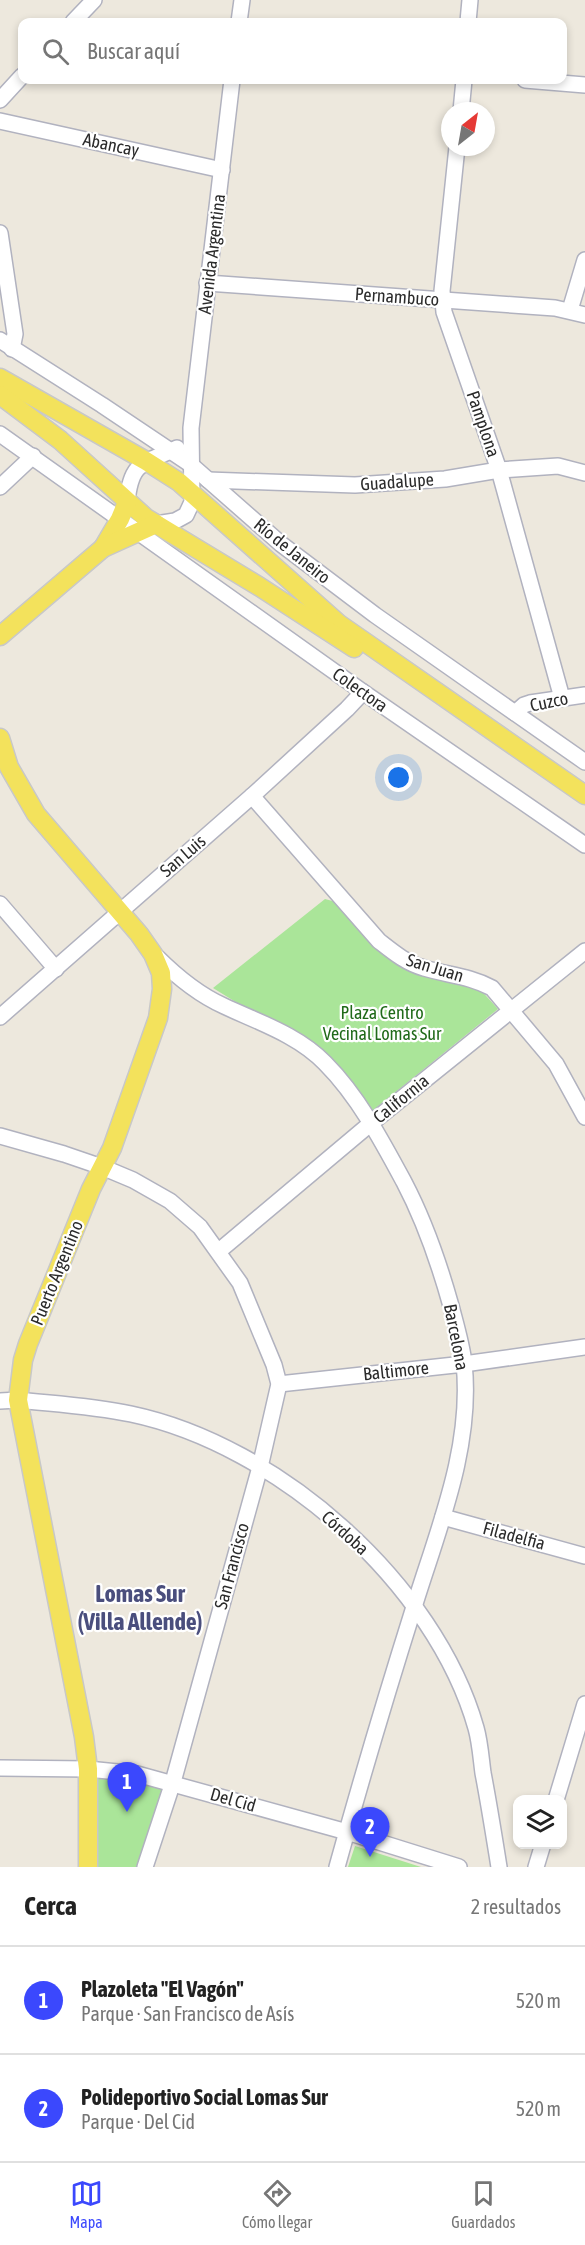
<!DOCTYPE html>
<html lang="es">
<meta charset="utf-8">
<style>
:root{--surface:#fff;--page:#f2f2f2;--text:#222;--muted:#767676;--line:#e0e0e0;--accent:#3b48fd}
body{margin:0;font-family:"Asap Condensed",sans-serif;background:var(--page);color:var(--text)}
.controls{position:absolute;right:18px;bottom:18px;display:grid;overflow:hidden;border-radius:12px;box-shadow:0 3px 9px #0003}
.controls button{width:54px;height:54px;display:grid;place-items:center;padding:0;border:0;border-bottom:2px solid var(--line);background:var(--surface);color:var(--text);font:30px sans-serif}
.compass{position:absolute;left:441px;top:102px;width:54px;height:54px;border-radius:50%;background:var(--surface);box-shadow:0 3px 9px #0003;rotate:31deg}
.you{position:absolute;left:399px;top:778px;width:21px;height:21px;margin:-15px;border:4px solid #fff;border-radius:50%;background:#1a73e8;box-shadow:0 0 0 9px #1a73e833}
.badge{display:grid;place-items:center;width:39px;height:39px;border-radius:50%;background:var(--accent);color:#fff;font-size:20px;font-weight:700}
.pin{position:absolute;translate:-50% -50px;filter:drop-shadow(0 2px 3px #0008)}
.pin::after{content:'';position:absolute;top:32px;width:21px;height:18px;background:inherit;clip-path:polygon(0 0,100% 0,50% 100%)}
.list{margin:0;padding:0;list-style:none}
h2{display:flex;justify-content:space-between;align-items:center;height:78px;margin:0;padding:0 24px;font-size:26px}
h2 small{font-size:20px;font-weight:400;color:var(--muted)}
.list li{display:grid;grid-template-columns:39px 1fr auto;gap:18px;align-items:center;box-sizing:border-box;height:108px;padding:0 24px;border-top:2px solid var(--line)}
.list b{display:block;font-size:22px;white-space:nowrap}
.list p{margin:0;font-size:20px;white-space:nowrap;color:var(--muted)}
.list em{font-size:20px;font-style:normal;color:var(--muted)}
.icon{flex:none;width:33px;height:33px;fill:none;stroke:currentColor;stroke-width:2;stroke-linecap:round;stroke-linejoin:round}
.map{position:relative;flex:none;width:585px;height:1867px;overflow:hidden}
.search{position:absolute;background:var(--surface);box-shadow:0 3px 9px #0003;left:18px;right:18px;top:18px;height:66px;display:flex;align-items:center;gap:15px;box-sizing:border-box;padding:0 21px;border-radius:12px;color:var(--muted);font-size:22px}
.sheet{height:294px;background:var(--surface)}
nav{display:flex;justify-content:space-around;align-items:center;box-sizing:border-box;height:84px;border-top:2px solid var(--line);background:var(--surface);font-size:16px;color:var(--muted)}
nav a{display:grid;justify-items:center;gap:3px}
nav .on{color:var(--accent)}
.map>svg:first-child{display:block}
.green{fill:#aae599}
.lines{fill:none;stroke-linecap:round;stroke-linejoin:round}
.minor-casing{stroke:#b1b2bf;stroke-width:18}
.major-casing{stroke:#c8c8c8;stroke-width:21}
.minor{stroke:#fff;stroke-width:15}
.major{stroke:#f3e25c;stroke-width:18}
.labels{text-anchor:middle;stroke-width:4.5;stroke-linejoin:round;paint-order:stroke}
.street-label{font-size:18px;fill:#2b2b2b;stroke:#fff}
.park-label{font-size:18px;fill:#206a19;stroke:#fff}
.district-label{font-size:24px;font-weight:bold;fill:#4a4e7d;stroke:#fff}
</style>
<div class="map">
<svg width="585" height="1867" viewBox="0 0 585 1867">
<rect width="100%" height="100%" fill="#ede8dd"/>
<g class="green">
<path d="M325 899 340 903 398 963 478 987 498 1009 371 1112 331 1061 292 1028 255 1014 213 988Z"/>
<path d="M95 1774 167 1785 143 1867H93Z"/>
<path d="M355 1846 421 1867H348Z"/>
</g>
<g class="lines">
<defs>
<g id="minor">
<path d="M73 22 94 0"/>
<path d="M239 22 242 0"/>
<path d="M468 22 470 0"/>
<path d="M525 80 585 85"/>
<path d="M0 100 22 76"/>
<path d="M461 111 464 80"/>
<path d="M0 121 222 170"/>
<path d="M457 147 442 291 444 312 499 470 562 698"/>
<path d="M0 233 15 334 12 349"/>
<path d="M207 283 555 308 585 315"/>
<path d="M570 310 585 260"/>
<path d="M0 340 102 405 190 464 281 544 375 615 585 762"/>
<path d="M0 434 363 692 585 845"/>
<path d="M208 480 355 485 445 479 499 470 558 466 585 473"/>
<path d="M0 487 33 456"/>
<path d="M127 502C131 461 143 464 177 448"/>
<path d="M156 524 175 521 186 515 192 502 191 428 232 80"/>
<path d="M515 713 524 705 530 703 585 695"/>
<path d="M252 796 379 941C393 952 406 963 424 968 447 975 470 976 492 988L556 1064 585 1117"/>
<path d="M0 904 56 969"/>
<path d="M156 956C176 976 197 994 224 1006 258 1022 298 1035 325 1063 358 1096 382 1141 404 1182 425 1222 439 1263 451 1306 456 1325 462 1345 464 1363 473 1447 438 1529 414 1607 387 1693 361 1780 337 1867"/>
<path d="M0 1017 252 796 347 709 363 692"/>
<path d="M0 1136 64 1154 102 1167 133 1180 170 1201 200 1227 240 1283 274 1365 279 1384 260 1467 173 1782 145 1867"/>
<path d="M219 1251 370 1124 585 951"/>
<path d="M279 1384 464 1364 585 1347"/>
<path d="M0 1401 18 1400C56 1404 94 1406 131 1414 278 1445 435 1583 476 1728 480 1742 481 1758 483 1773 489 1804 494 1836 499 1867"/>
<path d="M443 1517 585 1556"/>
<path d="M0 1768 88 1769 137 1774 347 1832 459 1867"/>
<path d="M556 1800 585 1704"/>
<path d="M536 1867 543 1844"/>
</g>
<g id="major">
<path d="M0 378 146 461 179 482 339 624 585 795"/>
<path d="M0 395 60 440 146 518 260 587 354 648"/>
<path d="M103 548 120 519 127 502"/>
<path d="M0 636 103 548 156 524"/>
<path d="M0 738 9 767 36 814 139 934 153 954 161 973 162 989 158 1018 112 1148 91 1189 28 1344 23 1360 18 1400 84 1737 88 1769V1867"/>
</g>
</defs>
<use href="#minor" class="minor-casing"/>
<use href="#major" class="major-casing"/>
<use href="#minor" class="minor"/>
<use href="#major" class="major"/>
</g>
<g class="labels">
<g class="street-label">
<text transform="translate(111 145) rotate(12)" y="6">Abancay</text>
<text transform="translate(212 254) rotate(-83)" y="6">Avenida Argentina</text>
<text transform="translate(397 297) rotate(4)" y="6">Pernambuco</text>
<text transform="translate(483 424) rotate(71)" y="6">Pamplona</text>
<text transform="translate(397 482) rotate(-4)" y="6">Guadalupe</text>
<text transform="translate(292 551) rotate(39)" y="6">Río de Janeiro</text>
<text transform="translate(360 690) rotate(35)" y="6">Colectora</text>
<text transform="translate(549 702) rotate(-12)" y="6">Cuzco</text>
<text transform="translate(183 856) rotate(-41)" y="6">San Luis</text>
<text transform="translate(435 968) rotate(17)" y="6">San Juan</text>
<text transform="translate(401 1099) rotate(-39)" y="6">California</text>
<text transform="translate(57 1273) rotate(-68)" y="6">Puerto Argentino</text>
<text transform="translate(456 1337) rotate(79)" y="6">Barcelona</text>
<text transform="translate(396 1371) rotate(-6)" y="6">Baltimore</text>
<text transform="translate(345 1533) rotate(42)" y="6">Córdoba</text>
<text transform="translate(514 1536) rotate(15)" y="6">Filadelfia</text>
<text transform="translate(232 1566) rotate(-75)" y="6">San Francisco</text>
<text transform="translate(233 1800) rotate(16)" y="6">Del Cid</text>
</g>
<g class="park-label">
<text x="382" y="1019">Plaza Centro<tspan x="382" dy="21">Vecinal Lomas Sur</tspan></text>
</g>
<g class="district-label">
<text x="140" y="1602">Lomas Sur<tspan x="140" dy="28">(Villa Allende)</tspan></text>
</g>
</g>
</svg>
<div class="controls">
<button><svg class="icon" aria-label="layers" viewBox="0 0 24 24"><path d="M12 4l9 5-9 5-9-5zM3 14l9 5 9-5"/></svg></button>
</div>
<svg class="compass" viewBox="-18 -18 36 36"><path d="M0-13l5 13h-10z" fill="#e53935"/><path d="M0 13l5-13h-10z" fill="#767676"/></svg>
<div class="you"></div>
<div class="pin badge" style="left:127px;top:1812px">1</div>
<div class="pin badge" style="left:370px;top:1857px">2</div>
<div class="search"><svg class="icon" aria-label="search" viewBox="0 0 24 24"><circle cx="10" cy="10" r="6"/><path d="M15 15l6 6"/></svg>Buscar aquí</div>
</div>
<section class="sheet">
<h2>Cerca<small>2 resultados</small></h2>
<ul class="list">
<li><span class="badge">1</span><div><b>Plazoleta &quot;El Vagón&quot;</b><p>Parque · San Francisco de Asís</p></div><em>520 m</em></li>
<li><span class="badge">2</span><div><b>Polideportivo Social Lomas Sur</b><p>Parque · Del Cid</p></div><em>520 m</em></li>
</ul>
</section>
<nav>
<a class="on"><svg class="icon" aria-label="map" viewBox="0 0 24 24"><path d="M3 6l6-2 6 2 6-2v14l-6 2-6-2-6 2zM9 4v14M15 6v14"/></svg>Mapa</a>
<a><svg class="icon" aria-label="directions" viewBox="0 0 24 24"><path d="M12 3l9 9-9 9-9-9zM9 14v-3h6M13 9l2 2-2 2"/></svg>Cómo llegar</a>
<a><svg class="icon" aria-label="saved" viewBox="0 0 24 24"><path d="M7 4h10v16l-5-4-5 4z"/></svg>Guardados</a>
</nav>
